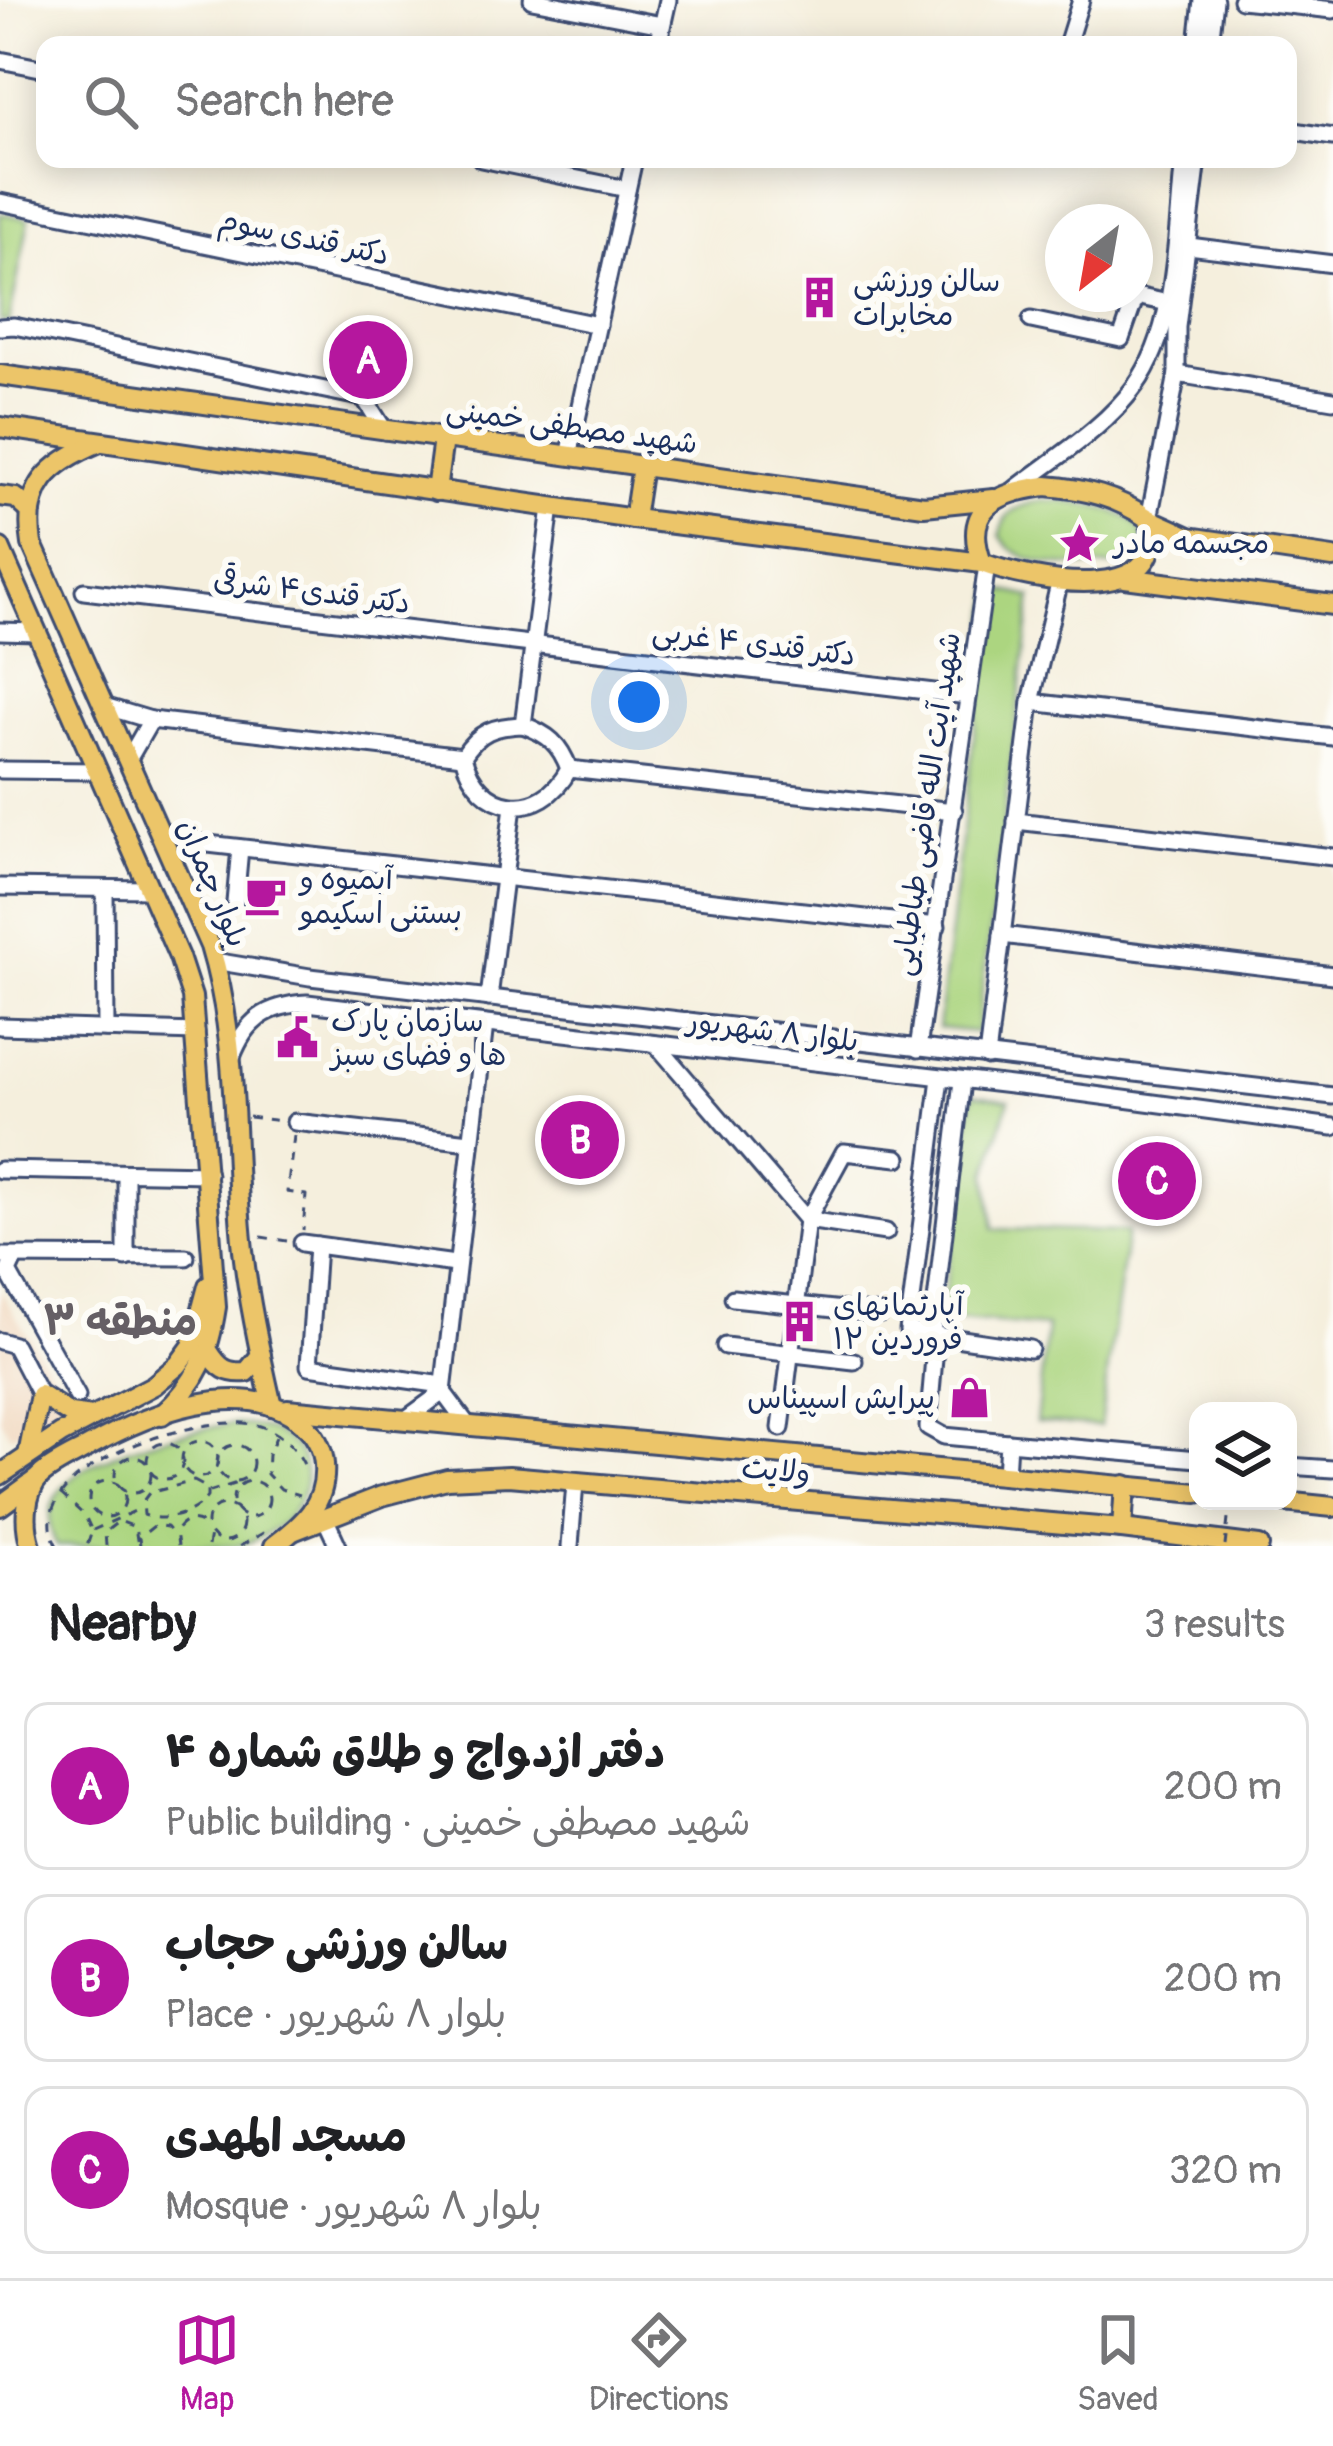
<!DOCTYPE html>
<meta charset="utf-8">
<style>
:root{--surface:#fff;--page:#f6f6f6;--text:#202124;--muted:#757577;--line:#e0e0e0;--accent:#b5179e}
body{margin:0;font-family:Pangolin,"Playpen Sans Arabic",sans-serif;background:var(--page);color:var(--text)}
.controls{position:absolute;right:36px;bottom:36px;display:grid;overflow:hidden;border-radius:24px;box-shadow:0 6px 30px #0003}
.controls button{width:108px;height:108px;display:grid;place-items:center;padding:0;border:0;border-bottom:3px solid var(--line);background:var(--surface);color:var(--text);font:60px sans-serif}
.compass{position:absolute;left:1045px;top:204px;width:108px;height:108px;border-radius:50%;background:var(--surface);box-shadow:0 6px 30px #0003;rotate:211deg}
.you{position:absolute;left:639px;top:702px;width:42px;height:42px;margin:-30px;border:9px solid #fff;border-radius:50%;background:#1a73e8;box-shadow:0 0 0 18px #1a73e833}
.badge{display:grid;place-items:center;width:78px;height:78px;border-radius:50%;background:var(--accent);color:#fff;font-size:39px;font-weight:700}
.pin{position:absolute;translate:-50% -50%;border:6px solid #fff;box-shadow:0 3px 12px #0006}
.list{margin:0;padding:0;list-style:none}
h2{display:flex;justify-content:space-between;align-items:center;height:156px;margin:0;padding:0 48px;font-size:51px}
h2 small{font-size:39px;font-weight:400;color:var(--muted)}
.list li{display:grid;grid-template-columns:78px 1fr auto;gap:36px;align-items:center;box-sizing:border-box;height:168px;margin:0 24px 24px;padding:0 24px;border:3px solid var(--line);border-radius:24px}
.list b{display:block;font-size:45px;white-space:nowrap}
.list p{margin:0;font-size:39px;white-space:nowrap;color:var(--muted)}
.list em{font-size:39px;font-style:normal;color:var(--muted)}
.icon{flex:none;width:66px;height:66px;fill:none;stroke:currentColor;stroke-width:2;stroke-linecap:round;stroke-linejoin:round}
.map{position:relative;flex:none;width:1333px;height:1546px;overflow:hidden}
.search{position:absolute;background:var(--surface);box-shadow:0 6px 30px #0003;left:36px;right:36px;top:36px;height:132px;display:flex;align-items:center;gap:30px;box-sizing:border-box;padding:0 42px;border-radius:24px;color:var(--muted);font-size:45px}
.sheet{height:732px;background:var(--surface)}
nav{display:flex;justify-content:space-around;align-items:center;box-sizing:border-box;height:168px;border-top:3px solid var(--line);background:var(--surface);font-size:33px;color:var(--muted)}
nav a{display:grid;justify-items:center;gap:6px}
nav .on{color:var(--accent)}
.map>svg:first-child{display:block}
.built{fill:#f0d6bc}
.green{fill:#acd580;stroke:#64826f;stroke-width:3}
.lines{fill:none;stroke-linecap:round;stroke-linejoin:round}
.minor-casing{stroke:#3c4c71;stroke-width:21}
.major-casing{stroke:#3c4c71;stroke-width:24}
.path{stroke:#3c4c71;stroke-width:3;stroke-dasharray:9 9;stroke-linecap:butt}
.minor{stroke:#fff;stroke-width:15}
.major{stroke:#ecc569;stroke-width:18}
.path-bridge{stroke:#3c4c71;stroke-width:3;stroke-dasharray:9 9;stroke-linecap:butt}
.labels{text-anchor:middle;stroke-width:12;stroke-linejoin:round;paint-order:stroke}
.street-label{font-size:30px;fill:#1b2f5e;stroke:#fdfcf7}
.poi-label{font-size:30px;fill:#1b2f5e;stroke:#fdfcf7;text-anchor:start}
.district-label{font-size:42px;font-weight:bold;fill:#655f65;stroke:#fdfcf7}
</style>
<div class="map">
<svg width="1333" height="1546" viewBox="0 0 1333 1546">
<rect width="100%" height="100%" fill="#fdfcf7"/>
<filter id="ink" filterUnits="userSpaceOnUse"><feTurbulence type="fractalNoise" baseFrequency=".00833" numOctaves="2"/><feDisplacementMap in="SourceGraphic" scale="24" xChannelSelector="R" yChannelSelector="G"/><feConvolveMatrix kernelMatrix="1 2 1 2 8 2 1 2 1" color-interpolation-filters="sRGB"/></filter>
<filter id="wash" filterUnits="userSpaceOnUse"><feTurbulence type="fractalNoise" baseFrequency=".004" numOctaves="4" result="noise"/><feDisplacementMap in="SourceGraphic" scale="48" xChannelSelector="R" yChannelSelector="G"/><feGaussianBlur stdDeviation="2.7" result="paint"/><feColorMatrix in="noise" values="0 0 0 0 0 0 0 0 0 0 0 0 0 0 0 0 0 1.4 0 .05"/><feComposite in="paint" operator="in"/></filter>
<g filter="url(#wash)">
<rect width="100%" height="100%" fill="#f5efdd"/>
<path class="built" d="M0 1291 72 1405 10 1436 0 1419Z"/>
<g class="green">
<path d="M0 213 29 219 9 323 0 321Z"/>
<path d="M1042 500C1065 501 1151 507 1142 545 1139 556 1131 561 1122 566 1086 566 1019 572 1000 535 1004 510 1019 506 1042 500Z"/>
<path d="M992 588 1032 597 977 1032 938 1028Z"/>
<path d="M973 1094 1009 1100 987 1174 994 1229 1127 1232 1100 1426 1036 1422 1047 1327 950 1319 942 1309Z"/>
<path d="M231 1424C328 1424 329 1516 241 1545 229 1546 209 1546 195 1546 149 1546 103 1546 57 1546 13 1463 180 1432 231 1424Z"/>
</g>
</g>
<g filter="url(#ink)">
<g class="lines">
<defs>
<g id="minor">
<path d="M532 0 662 25"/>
<path d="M1241 0 1333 10"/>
<path d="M658 45 668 0"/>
<path d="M1067 45 1081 0"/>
<path d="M1197 45 1202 0"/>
<path d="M1210 45 1215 0"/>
<path d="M0 60 45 69"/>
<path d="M1288 130 1333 137"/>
<path d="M481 159 627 189"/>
<path d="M0 202 598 325"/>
<path d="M1189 246 1333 264"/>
<path d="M1031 320 1121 339 1136 296 1168 303"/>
<path d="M0 327 14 326 364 398 385 431"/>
<path d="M1177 374 1333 400"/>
<path d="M569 456 634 159"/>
<path d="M1014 490C1055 458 1105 428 1135 386 1178 328 1176 229 1184 159"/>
<path d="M1149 519 1177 374V327L1198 159"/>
<path d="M84 591 968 696"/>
<path d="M0 631 35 632"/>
<path d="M1031 702 1333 737"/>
<path d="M104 706 151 720 128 760"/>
<path d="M151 720 463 756"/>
<path d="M523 725C548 734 560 744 569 769 541 823 478 815 463 756 479 731 494 726 523 725Z"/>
<path d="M523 725 551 507"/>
<path d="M569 769 954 811"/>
<path d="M0 770 97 771"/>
<path d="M1016 821 1333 857"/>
<path d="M199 843 937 926"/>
<path d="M0 887 149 889"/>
<path d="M105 889 106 1029"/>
<path d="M235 902 240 848"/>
<path d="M1002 935 1333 975"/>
<path d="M214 961 310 977 1333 1096"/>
<path d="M489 998 513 806"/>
<path d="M0 1026 196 1032"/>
<path d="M656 1044 807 1220 886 1232"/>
<path d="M918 1049 987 565"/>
<path d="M232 1057C246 1020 267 1005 307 1003L1079 1093 1333 1127"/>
<path d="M987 1057 1031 702 1060 580"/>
<path d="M940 1078 908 1331 1030 1349"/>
<path d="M295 1122 470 1142"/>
<path d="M0 1170 208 1174"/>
<path d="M302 1243 455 1264"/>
<path d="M317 1245 309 1366 443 1385"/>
<path d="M0 1256 186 1257"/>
<path d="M15 1257 8 1272 77 1396"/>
<path d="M126 1258V1175"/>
<path d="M733 1298 880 1314"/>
<path d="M932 1335 962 1081"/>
<path d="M936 1335 928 1427 944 1436 1008 1442 1006 1475"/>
<path d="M0 1341 14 1345 40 1395"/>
<path d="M725 1346 854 1361"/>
<path d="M443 1392 485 1024"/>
<path d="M406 1419 443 1392 469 1427"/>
<path d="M781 1428 807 1220 844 1152 898 1158"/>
<path d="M1008 1442 1198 1459"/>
<path d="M1288 1466 1333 1469"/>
<path d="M325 1518 338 1546"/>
<path d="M570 1546 575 1483"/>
</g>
<g id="major">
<path d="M0 375 924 506 994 499"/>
<path d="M0 427 634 519 982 563"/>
<path d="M100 442C49 463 23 486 32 544L210 946C241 1048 231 1154 244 1259 250 1308 261 1358 272 1406"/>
<path d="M1046 486C1085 489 1117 497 1149 519 1173 611 1027 580 982 563 961 507 998 492 1046 486Z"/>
<path d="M436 491 443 439"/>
<path d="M0 496 16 498 27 508"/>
<path d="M634 519 642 466"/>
<path d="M1149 519 1189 537 1333 558"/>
<path d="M0 548 179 957 192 997 216 1307C209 1353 198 1382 162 1415"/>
<path d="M1125 578 1333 605"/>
<path d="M209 1352C219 1368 227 1374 247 1372L261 1355"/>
<path d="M287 1409 1198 1493"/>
<path d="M28 1455 40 1395 70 1414 92 1417"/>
<path d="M0 1475 61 1434 154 1385 178 1365 192 1346 208 1286"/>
<path d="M1274 1501 1333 1507"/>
<path d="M0 1506 37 1479"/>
<path d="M1122 1529 1125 1485"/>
<path d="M295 1530 382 1496 447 1479 509 1476 1122 1529 1259 1546"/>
<path d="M31 1546C24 1525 24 1493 40 1476 53 1464 72 1456 88 1447 147 1414 246 1373 304 1424 315 1434 323 1449 324 1464 327 1504 303 1524 274 1546"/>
</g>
</defs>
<use href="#minor" class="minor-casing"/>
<use href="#major" class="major-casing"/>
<g class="path">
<path d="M249 1117 281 1121"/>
<path d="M294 1136 287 1192 306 1195 303 1230"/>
<path d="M261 1237 287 1241"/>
<path d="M276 1437 268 1455 267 1474 281 1489 300 1495"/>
<circle cx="200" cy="1459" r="18"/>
<circle cx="165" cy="1461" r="18"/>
<circle cx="235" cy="1463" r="18"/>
<circle cx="133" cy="1475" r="18"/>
<path d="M194 1481 207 1488V1497C195 1514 163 1523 144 1515L143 1501 149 1493Z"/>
<circle cx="251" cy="1499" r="18"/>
<circle cx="107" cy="1499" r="18"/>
<path d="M209 1492 240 1482"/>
<path d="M61 1494 85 1516 92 1531 87 1546"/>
<circle cx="225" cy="1523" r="18"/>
<path d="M93 1530 139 1509"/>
<path d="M57 1546C15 1468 197 1414 252 1424 276 1428 299 1448 306 1470"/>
<path d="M106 1546 105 1532 119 1521 135 1527 138 1546"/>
<path d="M140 1546 139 1538 155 1525 167 1527 174 1535"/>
<path d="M178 1546 176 1531C184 1519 195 1517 206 1526"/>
<path d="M208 1546 210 1534"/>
<path d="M240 1546 265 1532"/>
</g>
<use href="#minor" class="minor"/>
<use href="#major" class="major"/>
<path class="path-bridge" d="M1225 1546 1230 1501"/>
</g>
</g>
<defs>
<symbol id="building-bare" viewBox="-9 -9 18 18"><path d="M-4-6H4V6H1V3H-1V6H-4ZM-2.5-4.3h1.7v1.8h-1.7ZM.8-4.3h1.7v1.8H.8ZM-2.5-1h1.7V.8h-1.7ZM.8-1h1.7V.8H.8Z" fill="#b5179e" stroke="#fdfcf7" stroke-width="2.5" paint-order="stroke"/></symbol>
<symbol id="sight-bare" viewBox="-9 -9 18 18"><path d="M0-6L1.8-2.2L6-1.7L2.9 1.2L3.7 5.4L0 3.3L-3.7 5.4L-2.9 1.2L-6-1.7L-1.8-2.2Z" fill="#b5179e" stroke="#fdfcf7" stroke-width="2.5" paint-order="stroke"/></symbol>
<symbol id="cafe-bare" viewBox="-9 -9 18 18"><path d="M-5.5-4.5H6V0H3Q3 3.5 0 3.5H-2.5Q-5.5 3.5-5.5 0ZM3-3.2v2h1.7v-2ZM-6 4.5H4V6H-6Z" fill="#b5179e" stroke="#fdfcf7" stroke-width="2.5" paint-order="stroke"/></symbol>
<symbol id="civic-bare" viewBox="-9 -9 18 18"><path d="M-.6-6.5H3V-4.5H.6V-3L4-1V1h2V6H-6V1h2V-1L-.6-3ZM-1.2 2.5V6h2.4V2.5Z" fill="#b5179e" stroke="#fdfcf7" stroke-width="2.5" paint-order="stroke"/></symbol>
<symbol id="shop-bare" viewBox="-9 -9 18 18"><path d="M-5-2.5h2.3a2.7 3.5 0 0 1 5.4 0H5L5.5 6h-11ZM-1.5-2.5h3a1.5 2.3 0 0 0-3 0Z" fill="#b5179e" stroke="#fdfcf7" stroke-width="2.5" paint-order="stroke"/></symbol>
</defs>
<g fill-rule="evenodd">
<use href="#building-bare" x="790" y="268" width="59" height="59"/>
<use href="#sight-bare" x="1050" y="514" width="59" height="59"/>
<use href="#cafe-bare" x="236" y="866" width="59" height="59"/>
<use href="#civic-bare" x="268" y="1008" width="59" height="59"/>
<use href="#building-bare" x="770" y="1292" width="59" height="59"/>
<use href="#shop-bare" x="940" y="1368" width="59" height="59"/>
</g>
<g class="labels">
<g class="street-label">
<text transform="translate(304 237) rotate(12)" y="10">دکتر قندی سوم</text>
<text transform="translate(572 426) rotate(8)" y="10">شهید مصطفی خمینی</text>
<text transform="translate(312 591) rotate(7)" y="10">دکتر قندی۴ شرقی</text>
<text transform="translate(754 643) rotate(7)" y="10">دکتر قندی ۴ غربی</text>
<text transform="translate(926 804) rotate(-82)" y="10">شهید آیت الله قاضی طباطبایی</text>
<text transform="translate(213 883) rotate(67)" y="10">بلوار چمران</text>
<text transform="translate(773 1031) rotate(7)" y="10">بلوار ۸ شهریور</text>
<text transform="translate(776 1470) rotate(5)" y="10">ولایت</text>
</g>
<g class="poi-label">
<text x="853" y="291">سالن ورزشی<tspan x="853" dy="34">مخابرات</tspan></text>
<text x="1114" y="553">مجسمه مادر</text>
<text x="300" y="889">آبمیوه و<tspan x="300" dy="34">بستنی اسکیمو</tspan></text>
<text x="331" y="1031">سازمان پارک<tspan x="331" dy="34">ها و فضای سبز</tspan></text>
<text x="833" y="1315">آپارتمانهای<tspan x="833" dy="34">۱۲ فروردین</tspan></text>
<text x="935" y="1408" text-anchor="end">پیرایش اسپیناس</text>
</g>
<g class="district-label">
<text x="120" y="1335">منطقه ۳</text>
</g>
</g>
</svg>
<div class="controls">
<button><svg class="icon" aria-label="layers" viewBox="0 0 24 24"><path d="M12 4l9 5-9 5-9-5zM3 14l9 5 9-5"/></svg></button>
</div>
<svg class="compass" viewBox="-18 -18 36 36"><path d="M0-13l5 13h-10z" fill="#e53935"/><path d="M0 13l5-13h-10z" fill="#757577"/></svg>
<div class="you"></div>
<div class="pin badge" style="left:368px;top:360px">A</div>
<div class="pin badge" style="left:580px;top:1140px">B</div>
<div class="pin badge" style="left:1157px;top:1181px">C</div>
<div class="search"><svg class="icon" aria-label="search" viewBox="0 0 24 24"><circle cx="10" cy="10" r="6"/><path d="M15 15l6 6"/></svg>Search here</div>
</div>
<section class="sheet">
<h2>Nearby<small>3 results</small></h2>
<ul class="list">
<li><span class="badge">A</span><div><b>دفتر ازدواج و طلاق شماره ۴</b><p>Public building · شهید مصطفی خمینی</p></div><em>200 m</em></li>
<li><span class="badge">B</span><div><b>سالن ورزشی حجاب</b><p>Place · بلوار ۸ شهریور</p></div><em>200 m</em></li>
<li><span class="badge">C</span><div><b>مسجد المهدی</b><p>Mosque · بلوار ۸ شهریور</p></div><em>320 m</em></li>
</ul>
</section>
<nav>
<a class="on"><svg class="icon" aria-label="map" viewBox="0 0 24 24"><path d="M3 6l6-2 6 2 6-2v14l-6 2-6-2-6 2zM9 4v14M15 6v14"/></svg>Map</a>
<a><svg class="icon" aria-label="directions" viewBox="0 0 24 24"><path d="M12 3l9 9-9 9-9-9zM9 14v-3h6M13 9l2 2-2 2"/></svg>Directions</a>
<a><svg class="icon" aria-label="saved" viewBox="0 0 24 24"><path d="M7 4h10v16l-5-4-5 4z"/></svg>Saved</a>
</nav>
